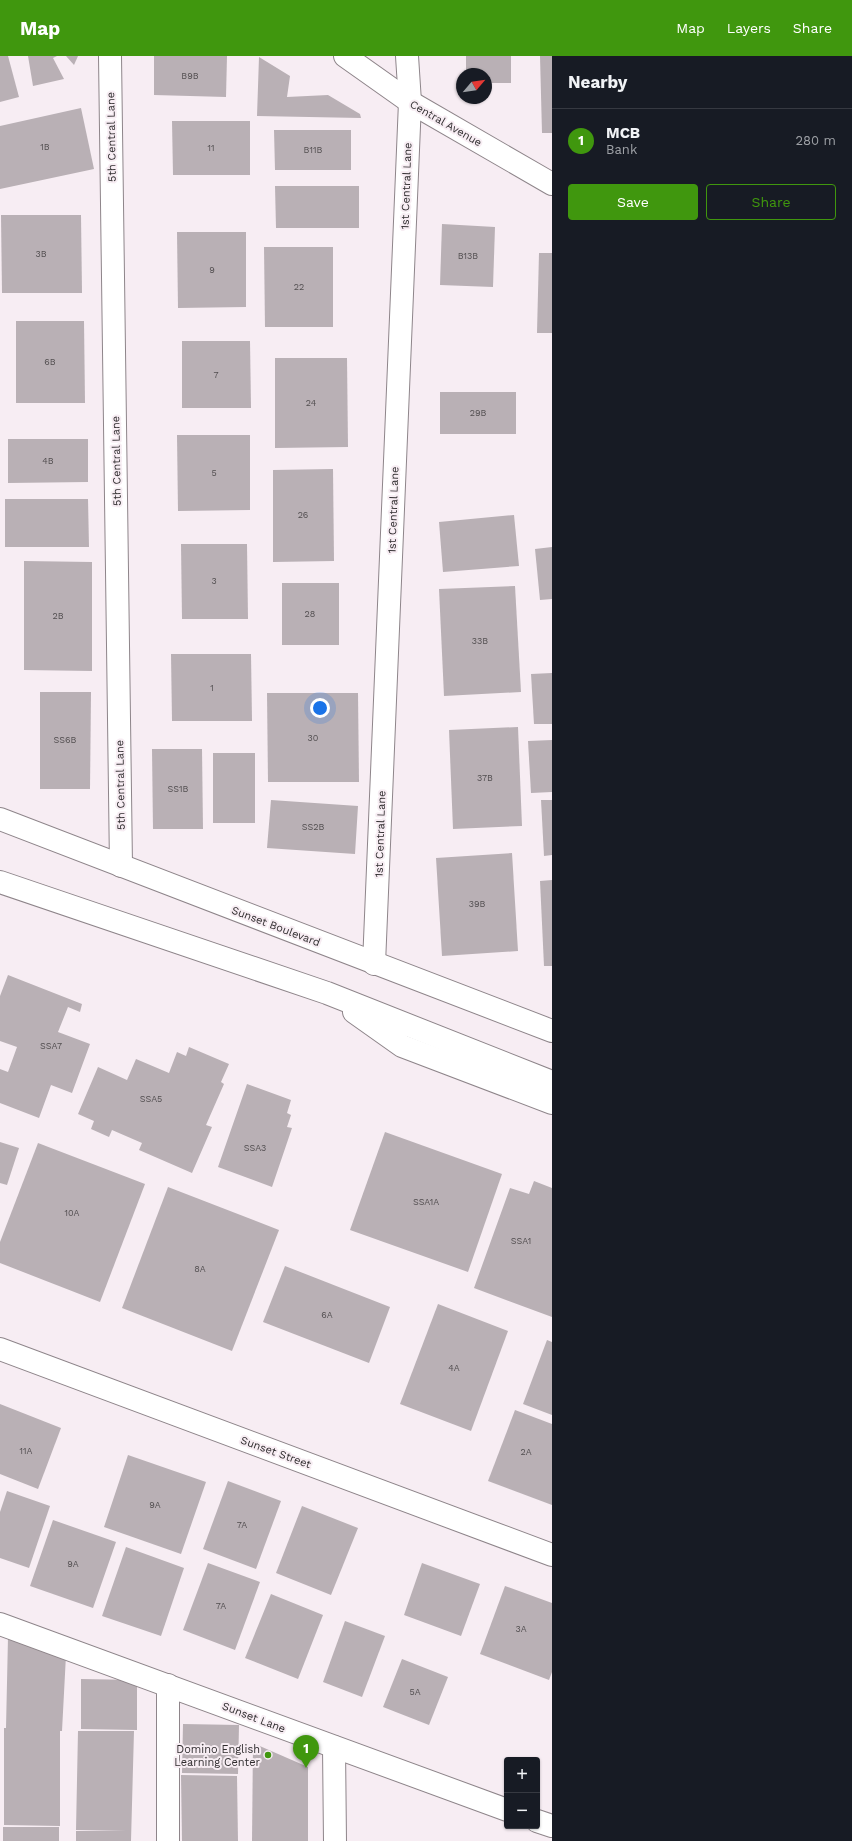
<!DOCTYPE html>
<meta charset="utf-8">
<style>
:root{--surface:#171b24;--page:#242831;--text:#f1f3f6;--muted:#9ea1a6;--line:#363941;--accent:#40970e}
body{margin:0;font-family:"Work Sans",sans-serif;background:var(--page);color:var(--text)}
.controls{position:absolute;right:12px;bottom:12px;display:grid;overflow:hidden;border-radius:4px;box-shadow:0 1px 3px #0004}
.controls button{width:36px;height:36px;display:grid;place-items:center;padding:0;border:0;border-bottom:1px solid var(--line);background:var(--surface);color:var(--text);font:20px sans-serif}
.compass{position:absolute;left:456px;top:12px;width:36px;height:36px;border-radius:50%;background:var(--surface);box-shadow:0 1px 3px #0004;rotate:61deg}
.you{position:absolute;left:320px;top:652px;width:14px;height:14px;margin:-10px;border:3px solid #fff;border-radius:50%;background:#1a73e8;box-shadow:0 0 0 6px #1a73e833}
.badge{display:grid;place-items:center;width:26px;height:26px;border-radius:50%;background:var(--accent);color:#fff;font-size:13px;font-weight:700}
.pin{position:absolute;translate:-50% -33px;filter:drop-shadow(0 1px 2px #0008)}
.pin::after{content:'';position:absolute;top:21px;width:14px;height:12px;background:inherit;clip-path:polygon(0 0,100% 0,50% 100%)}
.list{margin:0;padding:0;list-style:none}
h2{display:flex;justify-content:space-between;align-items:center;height:52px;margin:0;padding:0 16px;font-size:17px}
h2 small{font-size:13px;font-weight:400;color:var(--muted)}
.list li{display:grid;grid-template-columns:26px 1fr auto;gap:12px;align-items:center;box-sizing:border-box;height:64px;padding:0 16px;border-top:1px solid var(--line)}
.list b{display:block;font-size:15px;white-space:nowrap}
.list p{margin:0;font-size:13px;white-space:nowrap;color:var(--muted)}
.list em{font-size:13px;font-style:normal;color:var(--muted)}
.actions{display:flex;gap:8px;padding:12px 16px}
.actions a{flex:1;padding:9px 0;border:1px solid var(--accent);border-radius:4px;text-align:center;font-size:14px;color:var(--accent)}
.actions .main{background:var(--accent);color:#fff}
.map{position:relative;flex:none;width:552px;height:1785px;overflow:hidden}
header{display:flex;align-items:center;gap:24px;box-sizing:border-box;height:56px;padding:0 20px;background:var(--accent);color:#fff}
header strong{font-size:19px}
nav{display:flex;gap:22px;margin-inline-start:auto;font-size:14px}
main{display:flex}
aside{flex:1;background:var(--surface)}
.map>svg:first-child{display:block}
.building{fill:#b9b0b5}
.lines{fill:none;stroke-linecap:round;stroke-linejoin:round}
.minor-casing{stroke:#8e858a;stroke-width:24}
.major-casing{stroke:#8e858a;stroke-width:24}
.minor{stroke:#fff;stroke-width:22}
.major{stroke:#fff;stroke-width:22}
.poi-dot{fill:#40970e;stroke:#f7edf3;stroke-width:1.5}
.labels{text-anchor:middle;stroke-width:4;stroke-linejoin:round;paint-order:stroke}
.number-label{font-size:9px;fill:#524e50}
.street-label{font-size:11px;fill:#302d2f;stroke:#f7edf3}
.poi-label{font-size:11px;fill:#302d2f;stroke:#f7edf3;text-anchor:end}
</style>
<header>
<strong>Map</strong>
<nav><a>Map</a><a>Layers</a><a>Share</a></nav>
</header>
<main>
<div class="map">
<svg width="552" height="1785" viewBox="0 0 552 1785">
<rect width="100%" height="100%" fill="#f7edf3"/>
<g class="building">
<path d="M0 0H8L19 41 0 46Z"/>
<path d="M28 0H57L53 2 64 23 33 30Z"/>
<path d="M66 0H78L74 9Z"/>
<path d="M154 0H227L226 41 154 39Z"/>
<path d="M466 0H511V27H486V18H466Z"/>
<path d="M540 0H552V77H542Z"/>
<path d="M259 1 290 20 287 41 328 39 360 58 361 62 257 60Z"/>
<path d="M81 52 94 113 0 133V70Z"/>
<path d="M172 65H250V119H173Z"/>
<path d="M274 74H351V114H275Z"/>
<path d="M275 130H359V172H276Z"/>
<path d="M1 159H81L82 237H2Z"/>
<path d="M442 168 495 171 493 231 440 229Z"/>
<path d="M177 176H246V251L178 252Z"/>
<path d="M264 191H333V271H265Z"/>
<path d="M539 197H552V277H537Z"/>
<path d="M16 265H84L85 347H16Z"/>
<path d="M182 285H250L251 352H182Z"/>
<path d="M275 302H347L348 391 275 392Z"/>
<rect x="440" y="336" width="76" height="42"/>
<path d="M177 379H250V454L178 455Z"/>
<path d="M8 383H88V426L8 427Z"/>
<path d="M333 413 334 505 273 506V414Z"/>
<path d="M5 443H88L89 491H5Z"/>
<path d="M514 459 519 510 443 516 439 466Z"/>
<path d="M181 488H247L248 563H182Z"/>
<path d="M552 491V543L540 544 535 493Z"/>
<path d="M24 505 92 506V615L24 614Z"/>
<rect x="282" y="527" width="57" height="62"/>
<path d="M515 530 521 636 444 640 439 533Z"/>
<path d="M171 598H251L252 665H172Z"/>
<path d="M552 617V668H534L531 618Z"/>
<path d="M40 636H91L90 733H40Z"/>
<path d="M267 637H358L359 726H268Z"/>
<path d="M518 671 522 770 453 773 449 674Z"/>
<path d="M552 684V736L531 737 528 685Z"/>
<path d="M152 693H202L203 773H153Z"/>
<rect x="213" y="697" width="42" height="70"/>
<path d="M271 744 358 750 355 798 267 792Z"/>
<path d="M541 744H552V799L544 800Z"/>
<path d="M512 797 518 895 442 900 436 802Z"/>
<path d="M552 824V910H544L540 825Z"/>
<path d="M8 919 82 948 80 956 68 951 58 976 90 988 72 1037 51 1029 39 1062 0 1047V1013L8 1016 17 991 0 985V940Z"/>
<path d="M189 991 229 1008 221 1026 224 1028 206 1069 212 1071 192 1117 139 1094 142 1087 112 1074 109 1081 91 1073 94 1065 78 1058 98 1011 127 1024 136 1003 169 1017 177 996 186 1000Z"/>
<path d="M247 1028 291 1044 287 1057 291 1059 287 1071 292 1072 272 1131 218 1111Z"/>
<path d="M385 1076 502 1118 468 1216 350 1174Z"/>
<path d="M0 1086 19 1092 7 1129 0 1127Z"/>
<path d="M38 1087 145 1128 100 1246 0 1207V1186Z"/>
<path d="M534 1125 552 1132V1261L474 1232 510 1132 529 1138Z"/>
<path d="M168 1131 279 1174 232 1295 122 1252Z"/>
<path d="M285 1210 390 1251 369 1307 263 1266Z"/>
<path d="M438 1248 508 1275 471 1375 400 1348Z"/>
<path d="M547 1284 552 1286V1359L523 1348Z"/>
<path d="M0 1348 61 1372 38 1433 0 1418Z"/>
<path d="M515 1354 552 1368V1449L488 1425Z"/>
<path d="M128 1399 206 1426 181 1498 104 1471Z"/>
<path d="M228 1425 281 1445 256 1513 203 1493Z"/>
<path d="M7 1435 50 1450 29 1512 0 1502V1456Z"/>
<path d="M302 1450 358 1472 331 1539 276 1517Z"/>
<path d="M53 1464 116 1486 93 1552 30 1530Z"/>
<path d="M126 1491 184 1512 161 1580 102 1560Z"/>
<path d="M208 1507 260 1526 235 1594 183 1574Z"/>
<path d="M422 1507 480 1528 461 1580 404 1559Z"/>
<path d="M505 1530 552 1547V1616L549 1624 480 1598Z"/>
<path d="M271 1538 323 1559 298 1623 245 1602Z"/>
<path d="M345 1565 385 1580 362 1641 323 1626Z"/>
<path d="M8 1581 66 1599 62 1675H60V1770L4 1769V1672H6Z"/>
<path d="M402 1603 448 1621 429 1669 383 1651Z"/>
<path d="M81 1623 137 1624V1674L81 1673Z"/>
<path d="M183 1668 239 1669 238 1718 182 1717Z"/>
<path d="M78 1675H134L131 1785H76V1775H126L76 1774Z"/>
<path d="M253 1687 308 1711V1785H252Z"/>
<path d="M181 1719 237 1720 238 1785H182Z"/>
<rect x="3" y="1771" width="56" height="14"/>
</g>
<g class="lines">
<defs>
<g id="minor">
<path d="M110 0 121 810"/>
<path d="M345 0 410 46 552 128"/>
<path d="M374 908 410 46 407 0"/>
<path d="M0 1293 552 1499"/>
<path d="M0 1568 507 1754"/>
<path d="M334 1691 335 1785"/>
<path d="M537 1765 552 1770"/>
<path d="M168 1785V1629"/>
</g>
<g id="major">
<path d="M0 763 552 975"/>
<path d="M0 826 327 937 552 1026"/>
<path d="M354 956 402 990 552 1047"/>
</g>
</defs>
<use href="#minor" class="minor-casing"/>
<use href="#major" class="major-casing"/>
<use href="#minor" class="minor"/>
<use href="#major" class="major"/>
</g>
<circle class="poi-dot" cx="268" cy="1699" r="4"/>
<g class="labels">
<g class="number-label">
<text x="190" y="23">B9B</text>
<text x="45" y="94">1B</text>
<text x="211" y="95">11</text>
<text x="313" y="97">B11B</text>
<text x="41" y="201">3B</text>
<text x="468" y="203">B13B</text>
<text x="212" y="217">9</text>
<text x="299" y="234">22</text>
<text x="50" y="309">6B</text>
<text x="216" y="322">7</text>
<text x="311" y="350">24</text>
<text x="478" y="360">29B</text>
<text x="48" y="408">4B</text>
<text x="214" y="420">5</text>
<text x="303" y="462">26</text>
<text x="214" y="528">3</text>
<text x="310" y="561">28</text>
<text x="58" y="563">2B</text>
<text x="480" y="588">33B</text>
<text x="212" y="635">1</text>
<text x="313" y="685">30</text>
<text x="65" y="687">SS6B</text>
<text x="485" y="725">37B</text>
<text x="178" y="736">SS1B</text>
<text x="313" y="774">SS2B</text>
<text x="477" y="851">39B</text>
<text x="51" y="993">SSA7</text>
<text x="151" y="1046">SSA5</text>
<text x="255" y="1095">SSA3</text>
<text x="426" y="1149">SSA1A</text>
<text x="72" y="1160">10A</text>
<text x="521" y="1188">SSA1</text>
<text x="200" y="1216">8A</text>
<text x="327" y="1262">6A</text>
<text x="454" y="1315">4A</text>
<text x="26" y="1398">11A</text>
<text x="526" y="1399">2A</text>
<text x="155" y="1452">9A</text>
<text x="242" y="1472">7A</text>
<text x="73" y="1511">9A</text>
<text x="221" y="1553">7A</text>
<text x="521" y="1576">3A</text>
<text x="415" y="1639">5A</text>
</g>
<g class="street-label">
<text transform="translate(446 67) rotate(30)" y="4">Central Avenue</text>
<text transform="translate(111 81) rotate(-91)" y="4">5th Central Lane</text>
<text transform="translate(406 130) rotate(-88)" y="4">1st Central Lane</text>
<text transform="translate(116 405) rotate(-91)" y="4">5th Central Lane</text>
<text transform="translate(393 454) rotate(-88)" y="4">1st Central Lane</text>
<text transform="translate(120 729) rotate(-91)" y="4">5th Central Lane</text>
<text transform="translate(380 778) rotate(-88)" y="4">1st Central Lane</text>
<text transform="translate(276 870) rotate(21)" y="4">Sunset Boulevard</text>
<text transform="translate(276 1396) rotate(20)" y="4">Sunset Street</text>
<text transform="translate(254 1661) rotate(21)" y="4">Sunset Lane</text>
</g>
<g class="poi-label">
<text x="260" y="1697">Domino English<tspan x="260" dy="13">Learning Center</tspan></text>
</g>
</g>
</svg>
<div class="controls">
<button>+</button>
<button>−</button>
</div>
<svg class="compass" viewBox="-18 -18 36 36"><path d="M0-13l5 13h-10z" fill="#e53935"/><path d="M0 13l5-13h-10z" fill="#9ea1a6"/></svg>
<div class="you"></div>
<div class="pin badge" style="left:306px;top:1712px">1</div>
</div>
<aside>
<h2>Nearby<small></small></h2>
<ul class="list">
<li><span class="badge">1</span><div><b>MCB</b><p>Bank</p></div><em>280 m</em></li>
</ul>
<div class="actions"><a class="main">Save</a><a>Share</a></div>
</aside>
</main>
